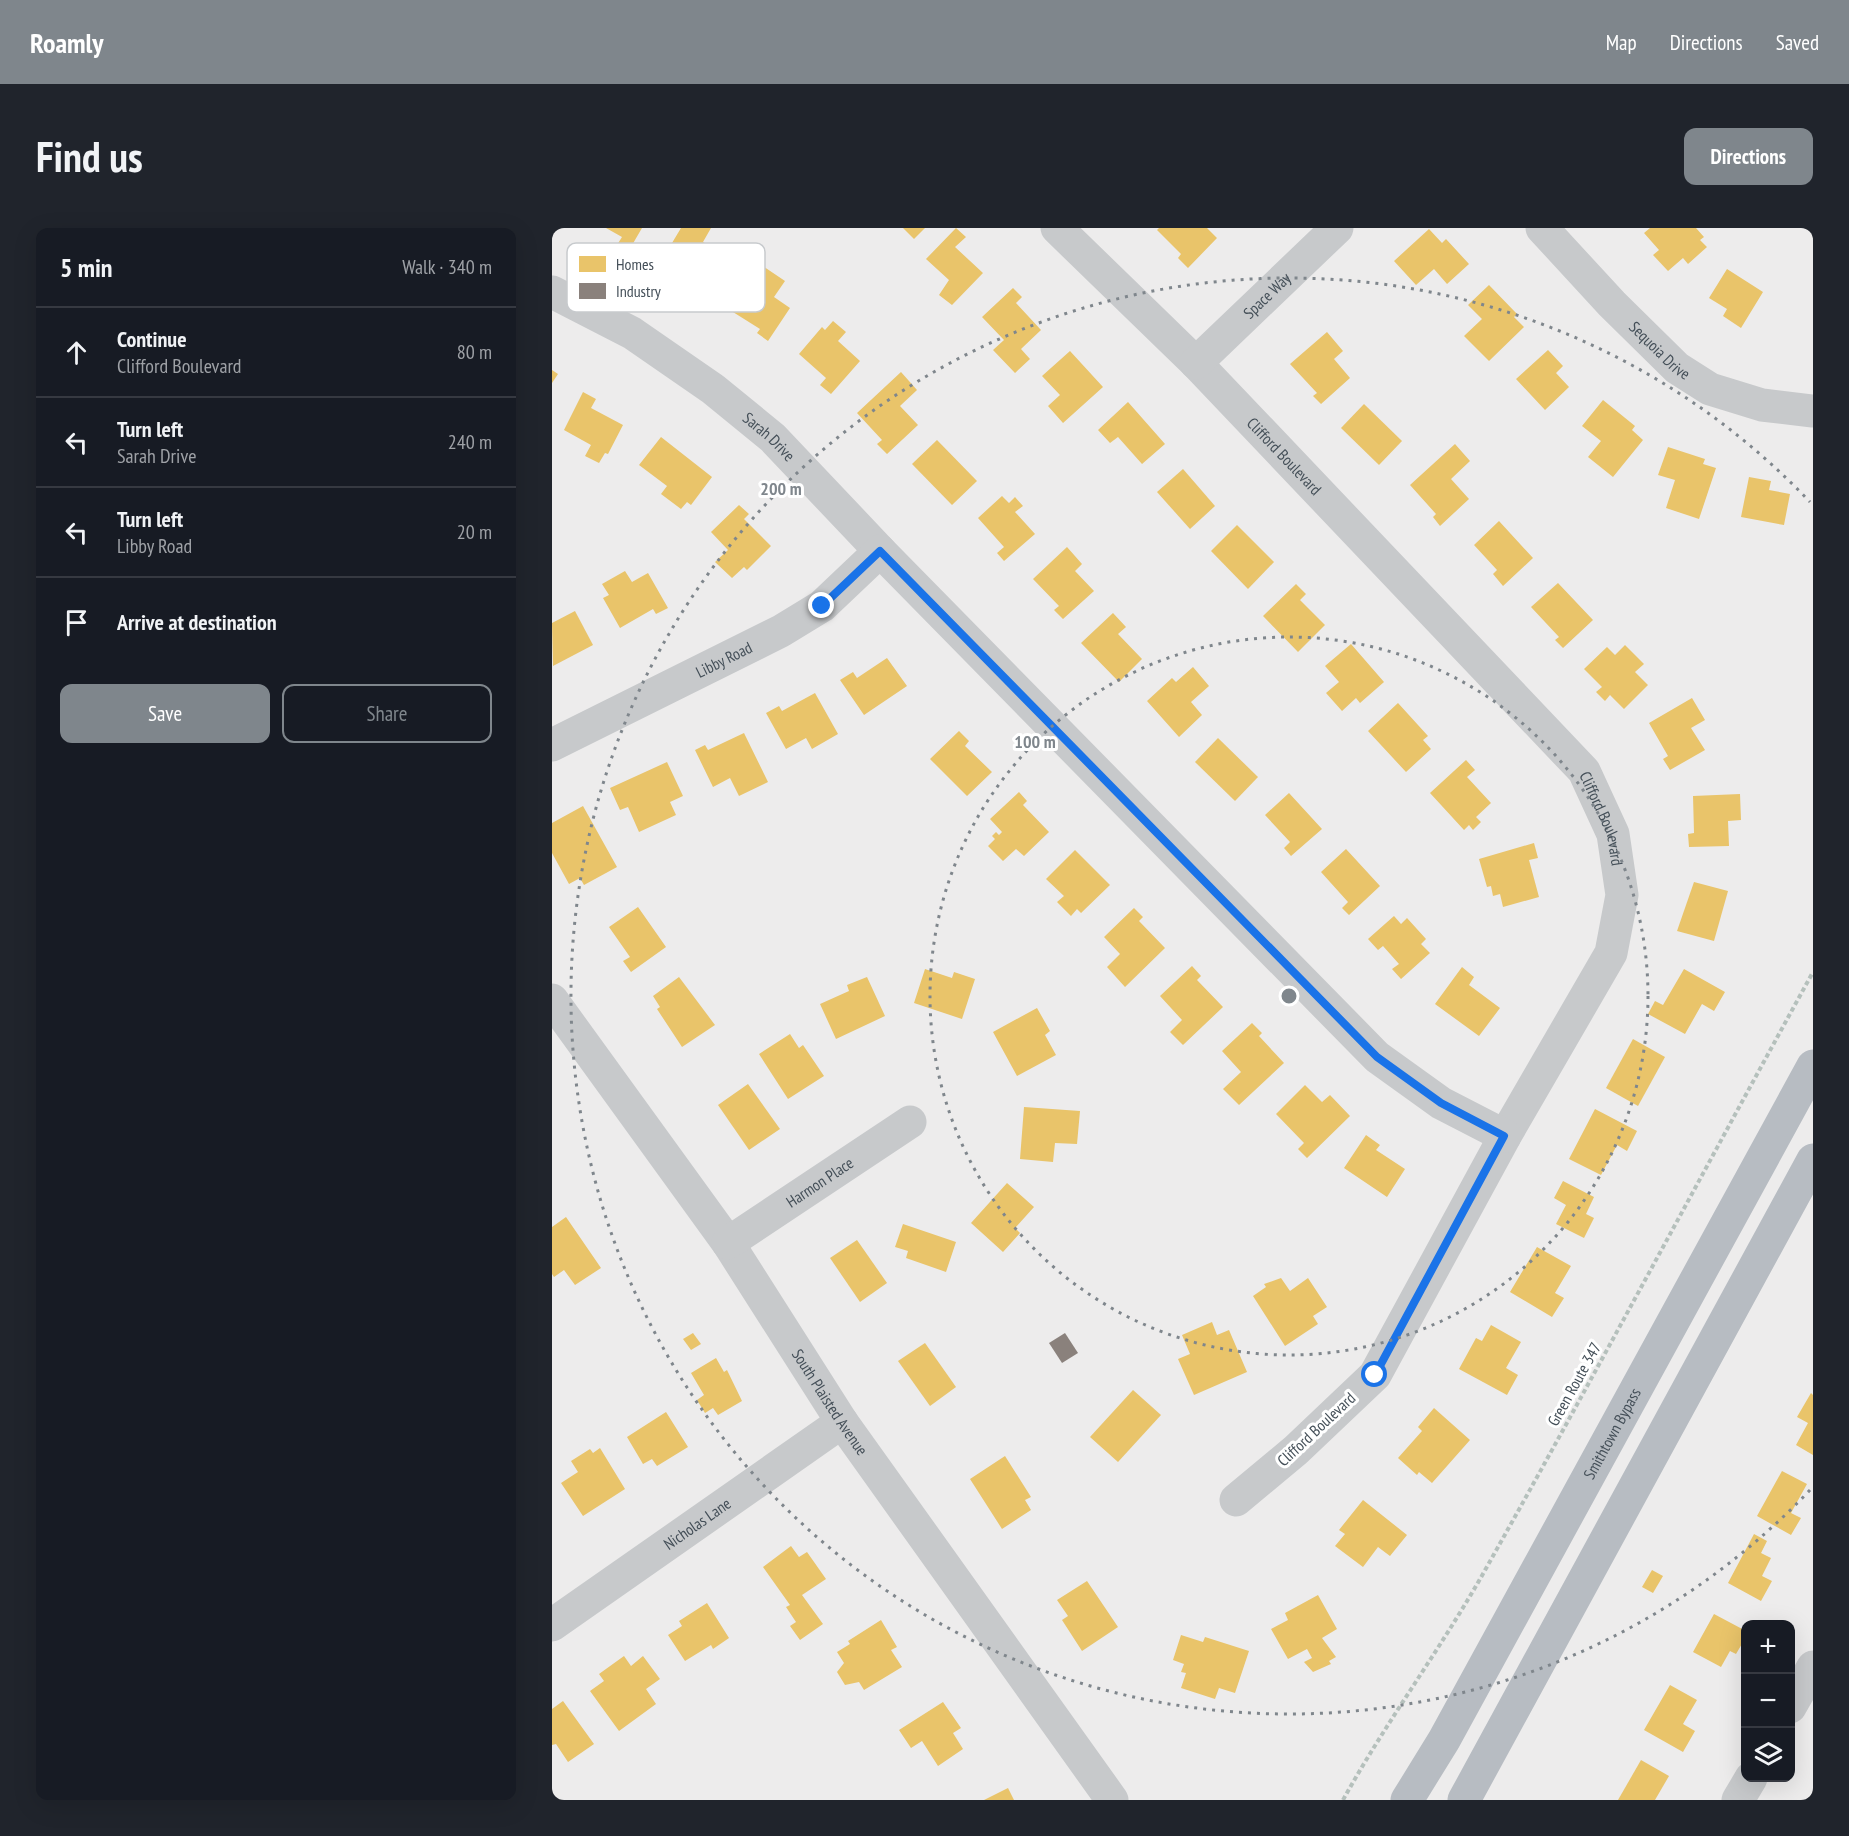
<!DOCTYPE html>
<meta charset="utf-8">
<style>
:root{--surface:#171b24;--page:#20242c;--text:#f1f3f6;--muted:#9ea1a6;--line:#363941;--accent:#7f868c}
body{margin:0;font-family:"PT Sans Narrow",sans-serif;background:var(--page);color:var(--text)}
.controls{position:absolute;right:18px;bottom:18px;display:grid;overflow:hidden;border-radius:12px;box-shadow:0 6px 24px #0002}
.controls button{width:54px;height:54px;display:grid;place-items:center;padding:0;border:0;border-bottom:2px solid var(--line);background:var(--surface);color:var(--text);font:30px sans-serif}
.stop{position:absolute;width:18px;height:18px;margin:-14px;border:4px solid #1a73e8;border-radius:50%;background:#fff}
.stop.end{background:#1a73e8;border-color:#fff;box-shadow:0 2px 6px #0008}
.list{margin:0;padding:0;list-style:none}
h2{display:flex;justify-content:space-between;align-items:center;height:78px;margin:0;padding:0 24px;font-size:26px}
h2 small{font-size:20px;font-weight:400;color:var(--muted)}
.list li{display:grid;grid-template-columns:39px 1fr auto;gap:18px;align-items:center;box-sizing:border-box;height:90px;padding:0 24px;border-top:2px solid var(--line)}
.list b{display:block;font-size:22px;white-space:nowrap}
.list p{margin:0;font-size:20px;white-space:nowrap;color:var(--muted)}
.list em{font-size:20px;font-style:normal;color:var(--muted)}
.actions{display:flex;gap:12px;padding:18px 24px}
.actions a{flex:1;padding:14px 0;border:2px solid var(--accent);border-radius:12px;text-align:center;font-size:21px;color:var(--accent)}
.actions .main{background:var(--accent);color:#fff}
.icon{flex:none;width:33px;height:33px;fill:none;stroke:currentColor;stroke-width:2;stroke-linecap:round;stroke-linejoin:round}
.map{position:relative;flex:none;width:1261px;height:1572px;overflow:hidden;border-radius:12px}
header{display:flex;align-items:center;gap:36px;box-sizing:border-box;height:84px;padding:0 30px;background:var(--accent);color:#fff}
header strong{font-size:28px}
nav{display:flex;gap:33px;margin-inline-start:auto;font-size:21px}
.intro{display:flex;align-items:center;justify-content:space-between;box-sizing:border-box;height:144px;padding:0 36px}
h1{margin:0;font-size:42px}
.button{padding:15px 27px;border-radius:12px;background:var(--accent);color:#fff;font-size:21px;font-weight:700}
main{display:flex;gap:36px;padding:0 36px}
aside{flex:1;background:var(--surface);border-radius:12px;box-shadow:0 6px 24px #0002}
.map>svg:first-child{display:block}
.homes{fill:#e9c46a}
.industry{fill:#8a817c}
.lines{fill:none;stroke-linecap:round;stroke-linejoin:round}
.path{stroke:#b5c0bc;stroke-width:4;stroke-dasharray:4.5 3;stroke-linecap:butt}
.minor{stroke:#c7c9cb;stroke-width:33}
.highway{stroke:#b7bcc2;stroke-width:33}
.route{stroke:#1a73e8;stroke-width:8}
.ring{fill:none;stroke:#7f868c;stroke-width:3;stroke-dasharray:3 6}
.labels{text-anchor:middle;stroke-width:6;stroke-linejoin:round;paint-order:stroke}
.street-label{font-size:16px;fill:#444f58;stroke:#fff}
.key{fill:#fff;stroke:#c7cacd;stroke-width:1.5}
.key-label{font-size:16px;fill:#444f58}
.centre{fill:#7f868c;stroke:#fff;stroke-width:3}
.ring-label{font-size:18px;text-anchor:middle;font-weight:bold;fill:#7f868c;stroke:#fff;stroke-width:6;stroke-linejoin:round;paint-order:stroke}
</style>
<header>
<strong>Roamly</strong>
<nav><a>Map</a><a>Directions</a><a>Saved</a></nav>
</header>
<div class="intro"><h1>Find us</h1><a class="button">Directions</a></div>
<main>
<aside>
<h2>5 min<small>Walk · 340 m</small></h2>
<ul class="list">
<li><svg class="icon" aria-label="ahead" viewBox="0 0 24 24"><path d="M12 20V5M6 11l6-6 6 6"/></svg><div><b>Continue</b><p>Clifford Boulevard</p></div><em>80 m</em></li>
<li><svg class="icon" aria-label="left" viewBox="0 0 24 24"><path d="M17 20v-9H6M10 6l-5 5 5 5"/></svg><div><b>Turn left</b><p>Sarah Drive</p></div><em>240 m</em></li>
<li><svg class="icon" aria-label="left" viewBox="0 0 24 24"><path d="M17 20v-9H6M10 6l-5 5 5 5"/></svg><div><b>Turn left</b><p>Libby Road</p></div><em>20 m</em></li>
<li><svg class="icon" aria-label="arrive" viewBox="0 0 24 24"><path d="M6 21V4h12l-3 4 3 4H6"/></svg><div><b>Arrive at destination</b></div></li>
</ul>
<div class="actions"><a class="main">Save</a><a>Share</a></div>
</aside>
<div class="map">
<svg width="1261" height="1572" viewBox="0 0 1261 1572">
<rect width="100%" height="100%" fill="#edecec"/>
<g class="homes">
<path d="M54 0H90L76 24 65 17 70 9Z"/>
<path d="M129 0H159L151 14 171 26 152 58 134 46 129 54 105 40Z"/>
<path d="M351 0H373L362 11Z"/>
<path d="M404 0 414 9 403 19 431 45 400 77 387 67 397 52 374 31Z"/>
<path d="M607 0H655L665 10 636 40 626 30 629 26 605 2Z"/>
<path d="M1098 0H1144L1152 9 1148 12 1155 19 1136 36 1131 30 1116 43 1101 27 1107 22 1092 5Z"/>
<path d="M877 1 890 15 894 11 917 36 895 56 882 41 864 57 842 33Z"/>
<path d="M193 26 233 53 222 69 238 80 216 113 205 105 208 101 173 79 177 74 166 67Z"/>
<path d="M1175 41 1211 64 1189 100 1171 88 1175 81 1157 70Z"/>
<path d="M937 57 965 86 962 89 972 99 937 133 912 108 930 91 916 77Z"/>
<path d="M461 60 470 69 464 75 489 102 469 121 478 131 463 145 441 122 452 112 430 89Z"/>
<path d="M281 93 294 104 286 113 308 133 279 166 268 157 274 150 247 126 270 99 273 102Z"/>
<path d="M775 104 791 123 782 131 798 150 769 176 761 168 765 165 738 136Z"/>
<path d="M996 122 1011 138 1004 145 1017 159 993 182 964 151Z"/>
<path d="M518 123 551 159 511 195 496 178 508 167 490 148Z"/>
<path d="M0 142 6 146 0 155Z"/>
<path d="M349 144 365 162 348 178 366 197 335 226 325 216 330 212 305 185Z"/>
<path d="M31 164 44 171 39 180 71 197 56 226 53 225 47 235 33 228 39 217 12 202Z"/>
<path d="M1051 172 1083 198 1080 202 1091 212 1061 249 1036 229 1049 213 1030 198Z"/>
<path d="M576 174 613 216 590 236 566 209 558 215 546 202Z"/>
<path d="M812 176 850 213 827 237 789 200Z"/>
<path d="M109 209 160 249 139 277 135 274 129 281 109 266 115 258 87 237Z"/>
<path d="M385 212 425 253 400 277 360 236Z"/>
<path d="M903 216 918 233 899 251 917 271 888 298 881 289 884 286 858 257Z"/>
<path d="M1116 219 1153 231 1151 236 1164 240 1147 291 1114 280 1123 252 1106 247Z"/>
<path d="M631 241 663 278 638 301 605 264Z"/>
<path d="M1197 249 1219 253 1217 262 1238 266 1232 297 1189 289Z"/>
<path d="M450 268 457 275 463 269 471 278 463 284 483 306 452 333 445 325 452 319 426 290Z"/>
<path d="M187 277 197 286 192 291 219 318 195 342 192 339 180 350 163 334 176 322 159 304Z"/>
<path d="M947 293 981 330 951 358 941 346 945 342 922 317Z"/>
<path d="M685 297 722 334 696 361 659 323Z"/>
<path d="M515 319 530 336 523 343 542 363 511 391 502 382 507 378 481 351Z"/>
<path d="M73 343 80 354 96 345 116 380 104 386 101 381 68 400 51 370 57 367 50 356Z"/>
<path d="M1006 355 1041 392 1011 420 1003 412 1007 409 979 379Z"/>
<path d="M744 356 754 366 748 372 773 397 746 424 711 388Z"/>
<path d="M23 383 41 417 1 438 0 395Z"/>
<path d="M561 385 574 399 566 406 590 431 567 454 529 415Z"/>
<path d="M799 416 832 454 808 475 804 470 790 483 774 465 787 454 773 438Z"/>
<path d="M1073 417 1092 436 1083 444 1096 457 1072 481 1058 467 1053 473 1044 464 1050 459 1032 441 1055 419 1063 427Z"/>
<path d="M335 430 355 458 312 487 288 452 301 444 305 450Z"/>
<path d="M641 439 657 458 639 474 650 487 627 509 595 473 620 450 624 454Z"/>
<path d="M263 465 286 506 260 521 254 510 234 521 214 485 227 478 230 483Z"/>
<path d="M1140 470 1153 492 1139 500 1153 522 1118 542 1111 531 1116 528 1097 495Z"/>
<path d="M846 475 876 508 871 512 879 521 854 544 816 503Z"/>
<path d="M407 503 417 513 413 518 440 544 415 568 378 531Z"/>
<path d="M192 505 216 554 187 568 178 550 161 559 143 522 153 517 156 522Z"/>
<path d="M666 510 706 549 683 573 643 534Z"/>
<path d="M914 532 923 542 915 549 939 575 924 589 929 594 921 602 917 597 912 602 878 565Z"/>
<path d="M115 534 131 568 118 574 124 587 87 604 76 579 68 582 58 560Z"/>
<path d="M467 564 475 573 471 577 497 604 472 628 464 621 451 633 436 618 443 611 440 608 444 604 447 607 450 604 438 591Z"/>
<path d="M737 565 770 601 739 628 732 620 738 614 713 587Z"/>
<path d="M1188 566 1189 592 1176 593 1177 618 1137 619 1136 606 1142 605 1141 568Z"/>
<path d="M31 578 65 639 32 657 28 650 17 656 0 625V595Z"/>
<path d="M982 615 986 630 977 632 987 669 951 679 948 666 941 668 939 658 935 659 927 631Z"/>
<path d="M794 621 828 658 797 687 790 680 796 674 769 644Z"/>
<path d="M523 622 558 657 529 685 525 681 519 688 505 674 512 668 494 651Z"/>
<path d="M1142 654 1176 663 1162 713 1125 703Z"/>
<path d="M86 679 114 719 79 744 71 733 78 729 57 699Z"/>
<path d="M582 680 591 689 587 693 613 720 573 759 555 739 568 726 552 709Z"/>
<path d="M842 688 849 696 855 690 874 711 869 716 878 725 849 751 840 741 847 736 831 718 826 722 816 711Z"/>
<path d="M640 738 649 748 645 752 671 779 631 817 618 804 630 792 608 768Z"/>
<path d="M910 739 922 749 917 757 948 780 927 808 883 776Z"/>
<path d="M373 741 400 750 402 744 423 751 410 791 362 775Z"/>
<path d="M1132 741 1173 764 1162 783 1150 776 1133 806 1096 786 1103 773 1111 777Z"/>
<path d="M127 749 163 797 130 819 105 781 108 779 101 768Z"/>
<path d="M315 749 333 788 284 811 268 776 297 763 295 757Z"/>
<path d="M485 780 498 803 493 807 504 827 465 848 441 804Z"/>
<path d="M700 795 710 805 707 808 732 835 687 877 671 861 689 844 670 823Z"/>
<path d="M238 806 247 820 251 817 272 848 236 871 207 826Z"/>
<path d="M1081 811 1113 829 1086 878 1054 860Z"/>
<path d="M196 856 228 901 197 922 166 877Z"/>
<path d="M753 857 770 874 778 867 798 888 755 930 746 921 752 915 724 886Z"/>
<path d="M472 879 528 883 525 916 503 915 501 934 468 931Z"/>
<path d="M1043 881 1085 903 1075 923 1065 917 1049 947 1017 931Z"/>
<path d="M814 907 828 917 824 922 853 941 835 969 792 940Z"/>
<path d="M1011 953 1042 969 1034 986 1042 990 1032 1010 1004 996 1014 977 1002 970Z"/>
<path d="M455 955 482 979 463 1000 468 1005 451 1024 419 995Z"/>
<path d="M14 989 49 1040 23 1057 12 1042 2 1049 0 1046V999Z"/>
<path d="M351 996 404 1014 394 1044 354 1030 356 1023 343 1019Z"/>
<path d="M305 1012 335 1055 308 1074 278 1030Z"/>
<path d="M985 1019 1019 1038 1003 1065 1012 1070 1000 1089 958 1064Z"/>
<path d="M729 1050 738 1063 756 1050 775 1079 761 1088 766 1096 733 1118 701 1068 714 1059 712 1056Z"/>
<path d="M660 1094 665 1107 677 1102 695 1144 642 1167 626 1131 638 1126 630 1107Z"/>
<path d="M939 1097 969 1114 954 1140 966 1147 955 1167 907 1141 924 1110 930 1113Z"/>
<path d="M141 1105 149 1116 139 1122 131 1111Z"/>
<path d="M373 1115 404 1159 378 1178 346 1133Z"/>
<path d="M164 1130 172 1144 175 1142 190 1173 166 1187 161 1180 153 1185 145 1172 152 1167 139 1145Z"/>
<path d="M581 1162 609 1187 566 1234 538 1209Z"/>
<path d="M1259 1165 1261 1167V1227L1244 1217 1256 1195 1245 1189Z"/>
<path d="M882 1180 918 1212 880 1255 867 1244 865 1247 846 1230 870 1203 866 1199Z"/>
<path d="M114 1184 136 1219 105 1238 100 1231 91 1236 75 1209Z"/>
<path d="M48 1220 73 1261 31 1288 9 1255 26 1244 19 1233 38 1221 41 1225Z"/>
<path d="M453 1228 479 1269 473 1272 479 1282 450 1301 418 1251Z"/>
<path d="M1230 1243 1255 1256 1239 1285 1249 1290 1239 1307 1205 1288Z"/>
<path d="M811 1272 855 1307 838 1328 826 1319 811 1339 783 1318 793 1306 787 1302Z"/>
<path d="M1202 1306 1215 1313 1209 1325 1219 1330 1210 1348 1220 1353 1209 1373 1176 1355Z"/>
<path d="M239 1318 247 1329 255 1324 274 1351 250 1367 271 1396 248 1412 238 1398 244 1394 234 1379 238 1377 211 1339Z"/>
<path d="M1100 1342 1111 1348 1101 1365 1090 1359Z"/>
<path d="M535 1353 566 1399 530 1423 510 1392 516 1388 505 1372Z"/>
<path d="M766 1367 785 1401 770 1410 784 1429 777 1433 779 1436 761 1444 752 1434 760 1430 755 1421 736 1431 719 1401 736 1392 733 1385Z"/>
<path d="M155 1375 177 1410 161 1421 159 1417 133 1433 116 1407 130 1398 127 1393Z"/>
<path d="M1162 1386 1194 1403V1409L1184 1426 1178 1423 1169 1439 1141 1424Z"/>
<path d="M329 1392 345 1419 339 1422 350 1439 312 1462 307 1454 293 1457 285 1444 292 1435 285 1424 298 1416 296 1413Z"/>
<path d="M629 1407 651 1414 653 1409 697 1423 683 1465 667 1460 663 1471 629 1460 634 1445 629 1444 632 1436 621 1432Z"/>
<path d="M72 1428 79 1438 91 1428 108 1451 94 1461 104 1476 67 1503 38 1463 52 1453 47 1446Z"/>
<path d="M1118 1457 1145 1472 1131 1496 1143 1503 1131 1524 1092 1502Z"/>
<path d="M11 1473 42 1516 16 1534 4 1516 0 1517V1481Z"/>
<path d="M391 1474 409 1500 401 1505 411 1521 386 1538 370 1513 359 1520 347 1502Z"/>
<path d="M1089 1532 1117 1548 1103 1572H1066Z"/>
<path d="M456 1560 462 1572H432Z"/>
</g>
<path class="industry" d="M513 1105 526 1125 510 1135 497 1115Z"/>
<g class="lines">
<path class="path" d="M791 1572C834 1494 888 1422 932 1344 1044 1145 1151 944 1261 744"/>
<g class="minor">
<path id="s1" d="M505 0 644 135 1032 543 1061 606 1070 667 1059 725 953 908 823 1147 744 1222 684 1272"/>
<path id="s2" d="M990 0 1060 76 1125 140 1158 161 1210 177 1261 183"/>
<path id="s3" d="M0 64 80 105 161 161 221 210 328 323 825 829 889 875 953 908"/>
<path id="s4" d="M644 135 785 0"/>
<path id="s5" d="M0 517 229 403 270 378 328 323"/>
<path id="s6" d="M0 772 176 1015 290 1194 560 1572"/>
<path id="s7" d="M176 1015 358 894"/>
<path id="s8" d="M0 1397 290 1194"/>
<path d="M1238 1479 1261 1439"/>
<path d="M1186 1572 1199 1550"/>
</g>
<g class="highway">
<path id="s9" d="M855 1572 892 1512 1261 838"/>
<path d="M912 1572 1261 932"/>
</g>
</g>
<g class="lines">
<path class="route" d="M270 378 328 323 825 829 889 875 952 908 823 1147"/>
</g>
<g class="ring">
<circle cx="737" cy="768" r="359"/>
<path d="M1258 1262A718 718 0 1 1 1258 274"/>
</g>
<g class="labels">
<g class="street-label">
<text dy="6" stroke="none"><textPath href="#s4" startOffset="98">Space Way</textPath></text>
<text dy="6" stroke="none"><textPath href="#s2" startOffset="170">Sequoia Drive</textPath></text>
<text dy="6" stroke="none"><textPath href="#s3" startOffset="262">Sarah Drive</textPath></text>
<text dy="6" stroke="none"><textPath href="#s1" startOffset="322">Clifford Boulevard</textPath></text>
<text dy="6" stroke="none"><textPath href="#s5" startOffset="192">Libby Road</textPath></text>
<text dy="6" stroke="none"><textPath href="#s1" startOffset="808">Clifford Boulevard</textPath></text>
<text dy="6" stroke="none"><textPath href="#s7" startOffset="110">Harmon Place</textPath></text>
<text transform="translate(1022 1156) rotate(-61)" y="6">Green Route 347</text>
<text dy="6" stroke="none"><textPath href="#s6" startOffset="489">South Plaisted Avenue</textPath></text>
<text transform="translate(764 1201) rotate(-43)" y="6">Clifford Boulevard</text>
<text dy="6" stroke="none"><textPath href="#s9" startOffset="420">Smithtown Bypass</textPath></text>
<text dy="6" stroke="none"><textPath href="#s8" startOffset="177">Nicholas Lane</textPath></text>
</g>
</g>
<rect x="15" y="15" width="198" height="69" rx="9" class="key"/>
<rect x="27" y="28" width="27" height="16" fill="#e9c46a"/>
<rect x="27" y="55" width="27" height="16" fill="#8a817c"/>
<g class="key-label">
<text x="64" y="42">Homes</text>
<text x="64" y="69">Industry</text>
</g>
<circle cx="737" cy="768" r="9" class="centre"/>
<g class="ring-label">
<text x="229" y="267">200 m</text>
<text x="483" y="520">100 m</text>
</g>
</svg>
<div class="controls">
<button>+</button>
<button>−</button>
<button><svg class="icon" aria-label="layers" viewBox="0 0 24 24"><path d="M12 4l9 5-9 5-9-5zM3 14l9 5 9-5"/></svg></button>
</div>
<div class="stop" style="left:823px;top:1147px"></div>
<div class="stop end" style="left:270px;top:378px"></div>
</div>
</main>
